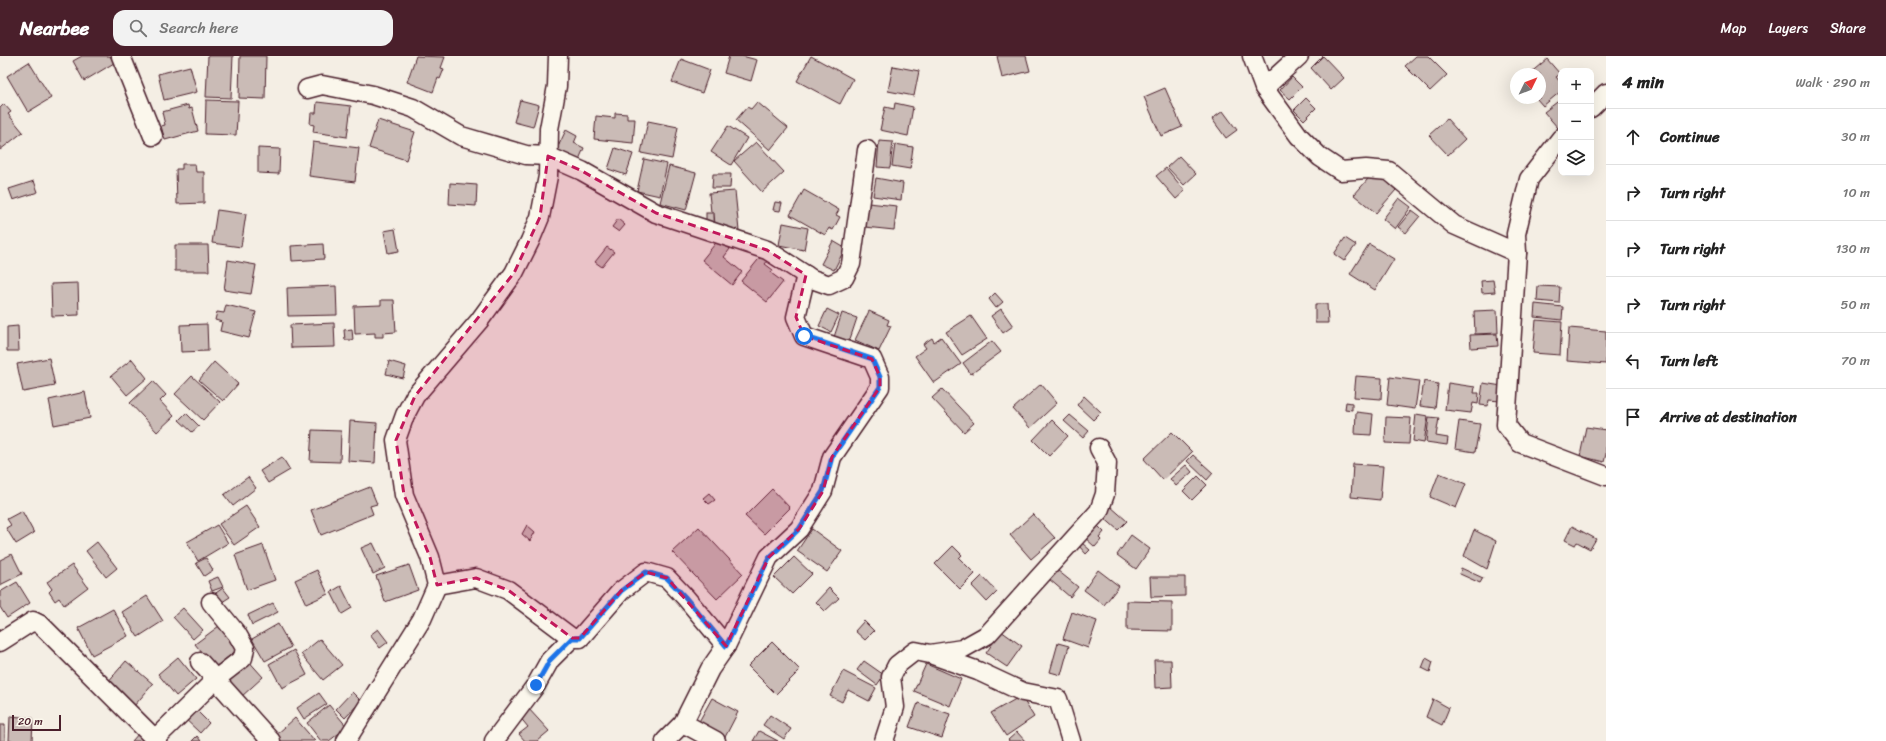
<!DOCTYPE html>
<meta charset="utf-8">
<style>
:root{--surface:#fff;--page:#f2f2f2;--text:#222;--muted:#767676;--line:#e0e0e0;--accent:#4a1f2b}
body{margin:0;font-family:Sriracha,sans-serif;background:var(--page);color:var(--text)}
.controls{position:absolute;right:12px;top:12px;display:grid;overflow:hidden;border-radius:8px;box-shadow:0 4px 16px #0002}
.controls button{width:36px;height:36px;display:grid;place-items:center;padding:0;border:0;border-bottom:1px solid var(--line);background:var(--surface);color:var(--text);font:20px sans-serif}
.compass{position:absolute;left:1510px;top:12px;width:36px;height:36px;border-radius:50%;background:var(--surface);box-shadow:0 4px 16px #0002;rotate:47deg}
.scale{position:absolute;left:12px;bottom:10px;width:49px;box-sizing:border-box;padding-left:4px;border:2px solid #4a1f2b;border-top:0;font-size:11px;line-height:14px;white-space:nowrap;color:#4a1f2b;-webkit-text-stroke:3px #fbf7ec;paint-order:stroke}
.stop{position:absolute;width:12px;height:12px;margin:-9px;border:3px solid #1a73e8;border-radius:50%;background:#fff}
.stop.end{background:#1a73e8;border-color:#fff;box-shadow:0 1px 4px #0008}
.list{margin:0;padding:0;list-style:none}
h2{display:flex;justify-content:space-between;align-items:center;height:52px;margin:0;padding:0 16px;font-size:17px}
h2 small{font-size:13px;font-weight:400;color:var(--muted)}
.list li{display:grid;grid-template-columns:26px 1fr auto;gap:12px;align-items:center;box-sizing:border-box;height:56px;padding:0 16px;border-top:1px solid var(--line)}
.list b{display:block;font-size:15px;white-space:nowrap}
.list em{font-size:13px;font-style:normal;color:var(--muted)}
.icon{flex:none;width:22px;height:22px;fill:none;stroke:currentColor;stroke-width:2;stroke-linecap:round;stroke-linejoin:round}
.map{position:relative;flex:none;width:1606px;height:685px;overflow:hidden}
header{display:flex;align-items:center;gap:24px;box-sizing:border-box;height:56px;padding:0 20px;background:var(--accent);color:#fff}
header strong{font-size:19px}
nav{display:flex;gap:22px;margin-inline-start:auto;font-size:14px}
.search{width:280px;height:36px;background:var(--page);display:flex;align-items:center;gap:10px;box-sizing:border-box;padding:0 14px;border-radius:12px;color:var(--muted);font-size:15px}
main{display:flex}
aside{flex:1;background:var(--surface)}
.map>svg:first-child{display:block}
.building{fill:#cabbb6;stroke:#4a1f2b}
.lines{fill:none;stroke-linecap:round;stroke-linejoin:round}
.minor-casing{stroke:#4a1f2b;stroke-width:21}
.minor{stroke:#fbf7ec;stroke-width:18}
.route{stroke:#1a73e8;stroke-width:5}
.marked{fill:#c2185b;fill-opacity:0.2;stroke:#c2185b;stroke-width:3;stroke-dasharray:8 5;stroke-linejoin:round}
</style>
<header>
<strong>Nearbee</strong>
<div class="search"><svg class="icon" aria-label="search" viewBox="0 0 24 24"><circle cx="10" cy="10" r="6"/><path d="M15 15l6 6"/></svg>Search here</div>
<nav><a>Map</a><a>Layers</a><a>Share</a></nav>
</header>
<main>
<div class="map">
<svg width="1606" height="685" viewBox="0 0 1606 685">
<rect width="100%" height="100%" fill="#f4eee4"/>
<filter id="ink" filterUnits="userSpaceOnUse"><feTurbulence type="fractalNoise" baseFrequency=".025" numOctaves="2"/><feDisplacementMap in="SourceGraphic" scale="8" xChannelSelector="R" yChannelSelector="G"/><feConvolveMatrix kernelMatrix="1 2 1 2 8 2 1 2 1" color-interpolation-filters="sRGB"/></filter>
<g filter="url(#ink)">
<g class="building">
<path d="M82 0H110L114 7 84 25 73 5Z"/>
<path d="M208 0H233L231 42 206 41Z"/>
<path d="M240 0H266L265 43 239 42Z"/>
<path d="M416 0 445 1 441 12 444 13 440 23 438 22 433 36 407 26Z"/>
<path d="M729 0H742L757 4 751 25 724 17Z"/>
<path d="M811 0 853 23 840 48 797 25Z"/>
<path d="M997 0H1026L1030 15 1002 22Z"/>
<path d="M1323 0 1344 22 1331 34 1311 12Z"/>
<path d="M1416 0H1428L1447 19 1430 35 1405 10Z"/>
<path d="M681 3 710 14 702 37 672 26Z"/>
<path d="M1547 3 1560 18 1556 21 1561 27V35L1543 50 1536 42H1540V18H1529Z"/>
<path d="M29 6 51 42 28 56 7 20Z"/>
<path d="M190 10 197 36 164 44 158 18Z"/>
<path d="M893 10 919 15 914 40 888 35Z"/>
<path d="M1292 21 1302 31 1290 43 1280 34Z"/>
<path d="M1165 32 1182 71 1161 80 1144 41Z"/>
<path d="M1306 42 1316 52 1304 64 1294 54Z"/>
<path d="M1561 43V69L1558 72 1544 56Z"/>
<path d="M206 44 238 45 236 79 205 78Z"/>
<path d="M520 44 539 49 533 71 514 66Z"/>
<path d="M317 46 351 50 347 81 313 76 314 69 310 68 311 57H316Z"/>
<path d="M757 46 788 72 770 94 736 64 747 51 751 53Z"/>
<path d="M895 47 913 51 908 80 880 74 885 51 894 53Z"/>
<path d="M4 48 11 56 8 58 23 76 0 94V52Z"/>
<path d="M188 49 189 53 192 52 198 75 165 84 161 70 165 69 162 56Z"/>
<path d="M1223 55 1237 74 1226 82 1212 63Z"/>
<path d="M615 57 627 58V63H635L633 87 594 83 596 60 615 62Z"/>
<path d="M1447 63 1465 83 1448 99 1429 79Z"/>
<path d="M378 64 415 76 406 104 369 92Z"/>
<path d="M648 65 678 71 672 103 641 97Z"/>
<path d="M728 70 747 82 731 109 711 96Z"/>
<path d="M566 74 577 80 574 87 584 92 578 106 556 95Z"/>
<path d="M879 85 893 86 890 112 877 111Z"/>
<path d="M313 86 359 92 355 126 309 120Z"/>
<path d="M756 86 784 116 762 136 734 105Z"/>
<path d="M895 88 913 91 910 113 892 110Z"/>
<path d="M258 92 280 93 279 118 258 117Z"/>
<path d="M615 92 633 98 626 119 608 113Z"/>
<path d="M1179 100 1196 118 1184 129 1167 111Z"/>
<path d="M644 103 667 108 660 140 637 135Z"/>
<path d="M182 108H195L196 116H204V147L177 148 176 113H182Z"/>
<path d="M669 110 696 117 686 154 660 147Z"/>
<path d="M1166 112 1185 135 1176 143 1156 120Z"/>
<path d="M1375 115 1396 134 1376 157 1354 139Z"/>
<path d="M713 118H731L730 132H712Z"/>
<path d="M876 122 903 127 901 144 873 140Z"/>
<path d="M34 125 38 136 13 144 9 133Z"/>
<path d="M450 127 477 129 476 150 449 148Z"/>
<path d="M804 134 839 154 836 159 840 161 833 174 829 172 825 179 790 159Z"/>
<path d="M735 135 739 175 715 170 714 156H711L709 137Z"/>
<path d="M1399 142 1411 151 1395 173 1383 163Z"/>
<path d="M775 146 782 147 780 155 773 154Z"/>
<path d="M868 147 897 150 894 174 865 171Z"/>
<path d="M217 154 246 158 241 191 212 187Z"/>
<path d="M1412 154 1420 160 1406 177 1398 171Z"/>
<rect x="706" y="157" width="7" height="12"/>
<path d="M618 163 625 169 619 176 612 171Z"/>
<path d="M783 167 808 172 804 194 779 189Z"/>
<path d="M395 173 399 195 388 197 384 175Z"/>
<path d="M1345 182 1356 189 1344 205 1334 198Z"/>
<path d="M719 183 730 193 724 201 742 216 732 229 702 204Z"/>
<path d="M833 185 845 192 834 214 821 208Z"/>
<path d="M323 188 324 203 292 205 291 190Z"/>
<path d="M1369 188 1394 203 1375 234 1350 218Z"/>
<path d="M175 189H208L209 215H175Z"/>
<path d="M607 191 614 196 602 211 595 206Z"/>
<path d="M762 199 768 204 765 208 773 214 771 217 783 226 767 246 741 225Z"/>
<path d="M228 204 256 209 251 238 224 234Z"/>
<path d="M1493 224 1495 236 1482 237 1481 225Z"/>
<path d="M78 227 79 259 52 260 51 228Z"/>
<path d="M336 230 337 259 288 260 287 232Z"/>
<path d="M1538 230 1560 231 1559 247 1537 245Z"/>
<path d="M995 237 1003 246 996 252 989 243Z"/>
<path d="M381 244H394L396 276 383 277V281H375V277L355 278 354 250 381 249Z"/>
<path d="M1315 248H1327L1328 267H1315Z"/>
<path d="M1535 248 1563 251 1562 264 1534 261Z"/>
<path d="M226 249 256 256 249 282 220 275 222 266 215 264 217 256 224 257Z"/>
<path d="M827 253 839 259 831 276 819 270Z"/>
<path d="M1001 253 1013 270 1003 277 991 260Z"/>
<path d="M1497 254 1498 277 1475 278 1474 255Z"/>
<path d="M869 255 889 264 887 269 891 270 879 295 855 284Z"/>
<path d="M842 257 857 262 849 286 834 281Z"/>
<path d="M971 260 987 283 962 299 946 276Z"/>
<path d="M1536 264 1562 266 1560 299 1533 297Z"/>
<path d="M334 267 335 291 291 292 290 269Z"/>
<path d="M207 268 208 295 181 296 180 269Z"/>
<path d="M18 270 19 295H7V271Z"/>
<path d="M1569 272 1606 275V308L1567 305Z"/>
<path d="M352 273 353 284H345L344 274Z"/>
<path d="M1497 278 1498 290 1471 292 1470 279Z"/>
<path d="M941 281 961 308 934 327 915 300 926 292 923 288 932 282 934 286Z"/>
<path d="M992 285 1001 296 971 318 963 307Z"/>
<path d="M49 302 55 330 23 336 17 308Z"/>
<path d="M132 303 147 322 127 339 111 320Z"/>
<path d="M389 305 406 310 403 322 386 318Z"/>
<path d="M214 306 238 328 223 345 199 324Z"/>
<path d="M192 320 220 346 203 364 175 338Z"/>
<path d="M1356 320 1382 322 1381 343 1354 341Z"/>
<path d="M1390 321 1419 325 1415 353 1387 349Z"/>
<path d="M153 325 166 339 160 345 174 360 157 376 130 347Z"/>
<path d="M1424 325 1438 328 1435 352 1420 350Z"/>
<path d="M1448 327 1475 331 1474 337H1479L1478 348 1473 347 1471 357 1445 354Z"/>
<path d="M1483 327 1502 330 1500 345 1489 344 1488 350 1480 349Z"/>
<path d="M1041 328 1057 347 1030 372 1013 353Z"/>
<path d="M942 333 974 367 964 376 932 342Z"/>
<path d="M85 336 90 362 54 369 49 344Z"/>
<path d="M1084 340 1101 356 1093 364 1077 349Z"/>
<path d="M1346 346 1352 347V354L1345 353Z"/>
<path d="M1356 356 1373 358 1371 379 1355 378Z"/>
<path d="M186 357 199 370 192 376 179 364Z"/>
<path d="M1416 358 1428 360 1424 387 1413 385Z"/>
<path d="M1070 359 1089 375 1083 382 1064 365Z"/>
<path d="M1386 361 1411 362 1409 388 1385 387Z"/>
<path d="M1429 361 1439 362 1436 380 1448 382 1447 389 1426 386Z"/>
<path d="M1052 364 1068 380 1049 400 1033 384Z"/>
<path d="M350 365 377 367 375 407 348 405Z"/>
<path d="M1459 365 1480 368 1475 396 1455 393Z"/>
<path d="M1586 371 1606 374V398L1604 406 1580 400Z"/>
<path d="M312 374 341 375 340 406 310 405Z"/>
<path d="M1172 376 1192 396 1163 424 1144 403Z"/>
<path d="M1193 399 1213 417 1207 424 1187 405Z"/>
<path d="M282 401 290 414 268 427 260 415Z"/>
<path d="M1353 408 1383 410 1380 444 1351 441Z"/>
<path d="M1186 409 1192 416 1176 430 1170 423Z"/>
<path d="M1439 417 1466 428 1456 452 1430 441Z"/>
<path d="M1198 420 1207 429 1192 444 1183 435Z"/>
<path d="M248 421 256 432 233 450 224 439Z"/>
<path d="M370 431 377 448 370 450 373 458 321 479 311 454Z"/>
<path d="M772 433 790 452 764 478 745 460Z"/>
<path d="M709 437 715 444 709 448 703 442Z"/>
<path d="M246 450 260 471 234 489 219 468Z"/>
<path d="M1110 450 1127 465 1118 474 1102 460Z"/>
<path d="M22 455 34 477 16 488 6 472 11 469 7 463Z"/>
<path d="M1033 458 1055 482 1031 503 1010 479Z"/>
<path d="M1095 467 1104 476 1099 482 1101 484 1095 491 1083 480Z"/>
<path d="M217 469 228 487 198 505 187 486Z"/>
<path d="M527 469 535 476 530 485 522 478Z"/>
<path d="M1572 470 1596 483 1590 493 1577 486 1575 489 1565 484Z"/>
<path d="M699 471 743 518 717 543 672 496Z"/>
<path d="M812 473 842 495 827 516 797 495Z"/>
<path d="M1474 474 1496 485 1487 513 1464 500Z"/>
<path d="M1131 479 1150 493 1136 513 1117 499Z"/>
<path d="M97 486 117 512 106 521 86 495Z"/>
<path d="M373 487 385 512 373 518 361 492Z"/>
<path d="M1082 487 1090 494 1086 498 1079 490Z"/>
<path d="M263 489 275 524 247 534 235 499Z"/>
<path d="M953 490 962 499 959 502 975 518 960 533 935 508Z"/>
<path d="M12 498 22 518 0 529V504Z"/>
<path d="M794 501 812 518 792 538 774 521Z"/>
<path d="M206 502 213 514 204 520 196 507Z"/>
<path d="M72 509 88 531 64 549 59 542 55 545 49 536 52 533 47 526Z"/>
<path d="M409 509 418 534 385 546 376 520Z"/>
<path d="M1461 512 1483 522 1480 527 1460 518Z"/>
<path d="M317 514 328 538 306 548 295 524Z"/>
<path d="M1057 514 1078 531 1070 541 1049 523Z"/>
<path d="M1098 514 1119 530 1104 549 1084 534Z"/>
<path d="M982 520 997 536 987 546 972 530Z"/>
<path d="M218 521 223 531 212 535 208 525Z"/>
<path d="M1150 521H1185V540L1151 541Z"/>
<path d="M17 526 30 547 7 562 0 551V536Z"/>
<path d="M341 530 352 552 342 558 331 536Z"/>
<path d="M223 532 230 541 219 548 213 539Z"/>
<path d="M829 532 839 542 825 555 816 546Z"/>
<path d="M147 540 163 565 138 581 122 556Z"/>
<path d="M1127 545 1172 546V575L1127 574Z"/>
<path d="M273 547 278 556 252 569 248 559Z"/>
<path d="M183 552 203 574 193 583 173 561Z"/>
<path d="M113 553 128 580 92 599 78 572Z"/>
<path d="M1072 556 1097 565 1088 592 1063 583Z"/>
<path d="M864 565 874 575 865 584 855 575Z"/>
<path d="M278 568 291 591 265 605 252 583Z"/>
<path d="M219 570 237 594 214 612 195 588Z"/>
<path d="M378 573 388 586 380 592 370 579Z"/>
<path d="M1001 575 1022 590 1007 611 986 597Z"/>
<path d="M320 583 342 609 323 624 301 598Z"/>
<path d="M772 586 800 614 776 638 748 610Z"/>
<path d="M1058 587 1069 590 1061 619 1050 616Z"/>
<path d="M294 594 307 619 282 632 269 608Z"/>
<path d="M178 601 196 623 176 640 158 618Z"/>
<path d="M246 602 263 621 241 641 224 622Z"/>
<path d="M1426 602 1433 606 1430 616 1422 612Z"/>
<path d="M1154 604H1171L1172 631 1155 632Z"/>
<path d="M126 605 153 628 134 650 107 627Z"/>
<path d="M864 605 884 619 877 629 857 614Z"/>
<path d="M926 608 961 623 950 650 914 635Z"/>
<path d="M843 615 876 632 869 645 848 634 842 646 830 640Z"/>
<path d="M352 636 361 645 345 662 336 653Z"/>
<path d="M319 637 327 648 304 663 297 652Z"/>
<path d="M1021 640 1034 661 1006 680 991 657Z"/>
<path d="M712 642 738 656 723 685 696 671Z"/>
<path d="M1433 643 1449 652 1442 669 1426 661Z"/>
<path d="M918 647 950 658 942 682 909 671Z"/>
<path d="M329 649 347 671 329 685H321L307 667Z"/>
<path d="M192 650 209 667 200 677 182 660Z"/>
<path d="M528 652 549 675 537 685H525L519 678 528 671 519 660Z"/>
<path d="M770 659 791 673 784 683 763 669Z"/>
<path d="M10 660 33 662 32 685H9Z"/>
<path d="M295 662 315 685H281L276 679Z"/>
<rect x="0" y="669" width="5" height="16"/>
<path d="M759 675 778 685H753Z"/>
<path d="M1017 676 1025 685H1009L1008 684Z"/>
<path d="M139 677 147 685H132Z"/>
<path d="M197 680 201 685H192Z"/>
</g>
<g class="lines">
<defs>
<g id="minor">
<path d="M121 0 153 80"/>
<path d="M1252 0 1264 32 1299 80 1320 101 1341 115 1366 113 1389 115 1454 169 1517 197 1506 369 1520 387 1606 420"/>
<path d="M1264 32 1299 0"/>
<path d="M307 33 322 29 373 39 413 52 461 80 526 99 548 100 582 115 656 157 767 194 812 223 829 229 844 222 851 208 867 94"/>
<path d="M1591 52 1606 37"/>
<path d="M1517 197 1516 178 1529 123 1561 82"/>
<path d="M437 529 476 522 508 534 572 582H580L621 535 646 516 667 522 686 542 726 590"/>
<path d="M0 586 33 565 41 569 157 685"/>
<path d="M933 599 978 615 1023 636 1058 643 1071 685"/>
<path d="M200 606 271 685"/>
<path d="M683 667 716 685"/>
<path d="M155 683 216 623 243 602 245 592 237 578 211 546"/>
<path d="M346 685 422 563 437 529 430 501 404 439 396 384 405 359 415 340 479 265 514 217 530 185 540 161 548 120 549 73 557 30 558 0"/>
<path d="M494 685 536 629 550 604 572 582"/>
<path d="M665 685 683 667 710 613 726 590 769 501 799 473 823 435 832 401 880 331V321L872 303 804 280 796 261 806 219"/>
<path d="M884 685 895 651 891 621 897 609 915 595 930 598 962 593 987 579 1099 455 1105 438 1107 407 1099 392"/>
</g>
</defs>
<use href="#minor" class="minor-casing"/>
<use href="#minor" class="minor"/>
</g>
</g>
<g class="lines" filter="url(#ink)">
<path class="route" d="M536 629 550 604 572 582H580L621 535 646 516 667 522 686 542 726 590 769 502 799 473 823 435 832 401 880 331V321L872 303 804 280"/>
</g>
<path class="marked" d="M548 100 582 115 656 157 767 194 806 219 796 261 804 280 872 303 880 321V331L832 401 823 435 799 473 769 501 726 590 667 522 646 516 621 535 580 582H572L508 534 476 522 437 529 430 501 404 439 396 384 415 340 514 217 540 161Z"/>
</svg>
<div class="controls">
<button>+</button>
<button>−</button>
<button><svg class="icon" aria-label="layers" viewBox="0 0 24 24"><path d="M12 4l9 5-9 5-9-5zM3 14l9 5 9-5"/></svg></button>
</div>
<svg class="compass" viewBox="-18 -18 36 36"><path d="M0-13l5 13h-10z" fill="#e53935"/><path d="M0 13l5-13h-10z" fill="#767676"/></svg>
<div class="scale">20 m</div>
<div class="stop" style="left:804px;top:280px"></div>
<div class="stop end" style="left:536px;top:629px"></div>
</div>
<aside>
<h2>4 min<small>Walk · 290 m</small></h2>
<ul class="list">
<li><svg class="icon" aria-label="ahead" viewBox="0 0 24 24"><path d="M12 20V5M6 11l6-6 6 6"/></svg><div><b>Continue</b></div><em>30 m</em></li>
<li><svg class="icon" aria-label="right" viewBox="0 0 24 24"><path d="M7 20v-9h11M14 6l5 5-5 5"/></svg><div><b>Turn right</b></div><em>10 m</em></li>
<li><svg class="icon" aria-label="right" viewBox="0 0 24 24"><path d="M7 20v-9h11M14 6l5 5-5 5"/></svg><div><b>Turn right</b></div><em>130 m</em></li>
<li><svg class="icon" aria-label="right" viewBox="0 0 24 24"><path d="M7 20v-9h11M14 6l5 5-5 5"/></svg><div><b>Turn right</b></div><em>50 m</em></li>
<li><svg class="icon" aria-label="left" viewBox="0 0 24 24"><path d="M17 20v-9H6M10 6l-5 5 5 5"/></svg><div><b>Turn left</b></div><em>70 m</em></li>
<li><svg class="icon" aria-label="arrive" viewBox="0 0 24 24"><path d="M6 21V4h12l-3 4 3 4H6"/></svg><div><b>Arrive at destination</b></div></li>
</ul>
</aside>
</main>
